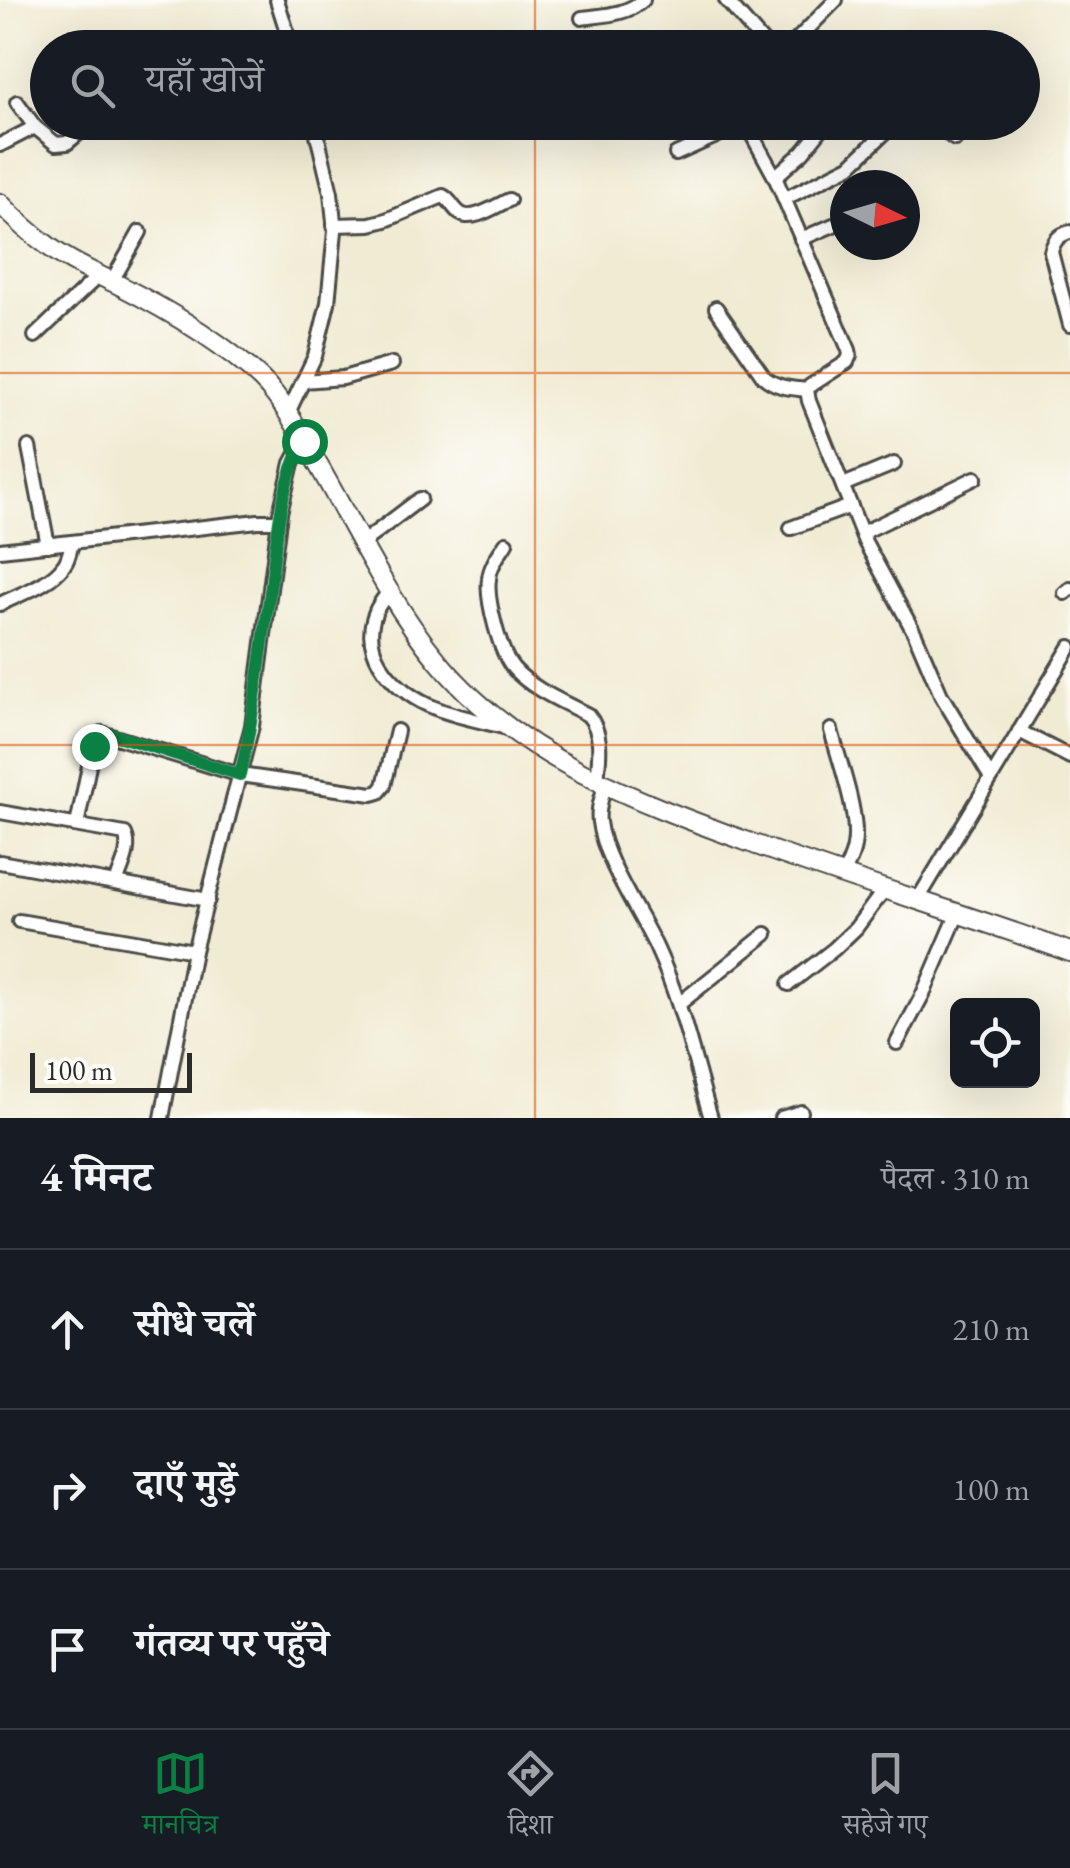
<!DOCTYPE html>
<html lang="hi">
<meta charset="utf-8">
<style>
:root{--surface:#171b24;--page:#242831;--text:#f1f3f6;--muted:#9ea1a6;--line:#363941;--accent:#0b8043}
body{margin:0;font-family:"EB Garamond","Noto Serif Devanagari",serif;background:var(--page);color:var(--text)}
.controls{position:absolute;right:30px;bottom:30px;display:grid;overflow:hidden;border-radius:15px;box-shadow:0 10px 40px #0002}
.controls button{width:90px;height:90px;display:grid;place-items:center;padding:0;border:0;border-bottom:2px solid var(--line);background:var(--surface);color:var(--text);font:50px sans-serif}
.compass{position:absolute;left:830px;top:170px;width:90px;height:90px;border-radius:50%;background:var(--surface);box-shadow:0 10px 40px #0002;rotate:95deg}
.scale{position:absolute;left:30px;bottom:25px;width:162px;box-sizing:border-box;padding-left:10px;border:5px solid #2b2b2b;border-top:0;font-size:28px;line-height:35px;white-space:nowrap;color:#2b2b2b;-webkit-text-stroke:8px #fdfcf7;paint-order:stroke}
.stop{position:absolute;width:30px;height:30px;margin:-22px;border:8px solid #0b8043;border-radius:50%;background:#fff}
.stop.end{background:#0b8043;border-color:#fff;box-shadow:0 2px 10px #0008}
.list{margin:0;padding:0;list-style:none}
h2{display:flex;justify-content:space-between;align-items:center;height:130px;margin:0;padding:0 40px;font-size:42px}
h2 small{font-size:32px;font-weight:400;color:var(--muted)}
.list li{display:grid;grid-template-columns:65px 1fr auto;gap:30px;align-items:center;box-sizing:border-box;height:160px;padding:0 40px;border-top:2px solid var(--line)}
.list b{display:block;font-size:38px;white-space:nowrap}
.list em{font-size:32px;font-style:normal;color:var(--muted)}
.icon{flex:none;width:55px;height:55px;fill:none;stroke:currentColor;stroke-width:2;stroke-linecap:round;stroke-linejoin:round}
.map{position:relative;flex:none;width:1070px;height:1118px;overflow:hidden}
.search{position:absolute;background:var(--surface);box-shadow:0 10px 40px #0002;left:30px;right:30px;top:30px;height:110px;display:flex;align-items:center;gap:25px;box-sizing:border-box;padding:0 35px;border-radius:55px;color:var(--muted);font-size:38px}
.sheet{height:610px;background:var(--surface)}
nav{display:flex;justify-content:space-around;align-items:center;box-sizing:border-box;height:140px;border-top:2px solid var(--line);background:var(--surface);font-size:28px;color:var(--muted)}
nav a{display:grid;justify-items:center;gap:5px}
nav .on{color:var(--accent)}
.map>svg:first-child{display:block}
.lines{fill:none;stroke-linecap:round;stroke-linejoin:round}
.minor-casing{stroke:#494844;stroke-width:18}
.highway-casing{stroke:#494844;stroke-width:22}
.minor{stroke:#fff;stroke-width:12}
.highway{stroke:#fff;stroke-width:18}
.route{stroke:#0b8043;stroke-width:12}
.grid{fill:none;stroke:#df570e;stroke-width:2.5;stroke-opacity:0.55}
</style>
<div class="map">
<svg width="1070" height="1118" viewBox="0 0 1070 1118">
<rect width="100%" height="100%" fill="#fdfcf7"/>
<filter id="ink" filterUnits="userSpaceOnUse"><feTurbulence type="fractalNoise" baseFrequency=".01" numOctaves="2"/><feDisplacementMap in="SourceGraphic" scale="20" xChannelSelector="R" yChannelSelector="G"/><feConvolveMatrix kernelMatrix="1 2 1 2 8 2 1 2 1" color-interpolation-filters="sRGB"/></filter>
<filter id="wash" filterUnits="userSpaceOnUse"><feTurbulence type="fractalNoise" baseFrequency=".0048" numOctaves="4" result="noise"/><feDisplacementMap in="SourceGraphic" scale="40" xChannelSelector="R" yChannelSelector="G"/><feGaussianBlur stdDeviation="2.25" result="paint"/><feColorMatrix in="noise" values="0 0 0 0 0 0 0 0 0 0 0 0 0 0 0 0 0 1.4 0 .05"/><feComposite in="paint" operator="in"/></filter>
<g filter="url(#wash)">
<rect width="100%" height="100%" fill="#f0ebd3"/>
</g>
<g filter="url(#ink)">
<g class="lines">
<defs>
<g id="minor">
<path d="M277 0 292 48"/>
<path d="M726 0 768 48"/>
<path d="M582 18C603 15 627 15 643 0"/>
<path d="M789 48 836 0"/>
<path d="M17 102 35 127 56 144 67 143 92 122"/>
<path d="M745 122 775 177 849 350 850 355 847 362 810 386 807 390 809 401 865 542 915 634 941 695 991 778"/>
<path d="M931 122 955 139"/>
<path d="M0 145 35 127"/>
<path d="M676 154 745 123"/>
<path d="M775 177 803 152 827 122"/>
<path d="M784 199 850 166 896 122"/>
<path d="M334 225 370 224 386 220 443 196C451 200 453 209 461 214 473 222 497 205 509 200"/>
<path d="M1070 232C1059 235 1054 240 1051 252L1070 325"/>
<path d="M801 239 845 220"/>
<path d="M112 281 140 232"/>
<path d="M716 308 764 377C777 388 790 388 807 390"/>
<path d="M35 336 98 276"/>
<path d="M303 381 343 378 392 364"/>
<path d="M288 413 315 356 328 303 335 231 331 193 314 122"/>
<path d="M29 447 48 545"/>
<path d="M843 485 894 464"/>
<path d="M791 528 851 506"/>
<path d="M862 533 975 478"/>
<path d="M362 543 420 499"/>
<path d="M506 543C499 554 490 566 489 579 486 599 500 654 514 669 533 690 564 702 588 715 604 734 599 758 597 781"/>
<path d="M0 550 258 521H279"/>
<path d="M389 591C385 597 379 604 376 611 357 654 398 694 435 708 457 717 481 721 504 727"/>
<path d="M1065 593 1070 589"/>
<path d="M0 604C20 594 51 584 64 565 69 559 70 550 72 542"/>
<path d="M831 730C839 761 860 816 854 846 853 856 847 866 843 876"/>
<path d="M1019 731 1070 757"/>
<path d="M605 785C602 797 597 809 599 822 603 859 641 914 657 949 682 1003 694 1061 711 1118"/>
<path d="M0 812 125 834C132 849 121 868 116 883"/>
<path d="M77 825 93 746 97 736 102 733 240 775 372 794 379 792 384 786 397 731"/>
<path d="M0 862 208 900"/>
<path d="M917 901 1070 647"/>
<path d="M19 921 194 951"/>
<path d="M789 984 834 949 856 928 884 890"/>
<path d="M679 1004 766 934"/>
<path d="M897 1043 923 994 958 913"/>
<path d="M162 1118 194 951 252 726 280 513 292 463 304 441"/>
<path d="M781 1118 801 1112"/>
</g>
<path id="highway" d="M0 203C15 219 33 235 51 248 71 263 95 273 117 284 164 308 224 343 262 380 286 404 303 439 320 468 357 533 390 603 438 661 520 761 645 804 762 847 864 884 968 915 1070 952"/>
</defs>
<use href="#minor" class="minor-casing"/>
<use href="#highway" class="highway-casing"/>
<use href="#minor" class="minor"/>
<use href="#highway" class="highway"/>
</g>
</g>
<g class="lines" filter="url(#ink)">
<path class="route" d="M94 746 97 736 102 733H108L240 775C255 712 262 648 271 584 277 535 280 485 304 441"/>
</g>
<path class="grid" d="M535 0V48M535 122V1118M0 373H1070M0 745H1070"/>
</svg>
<div class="controls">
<button><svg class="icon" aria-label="locate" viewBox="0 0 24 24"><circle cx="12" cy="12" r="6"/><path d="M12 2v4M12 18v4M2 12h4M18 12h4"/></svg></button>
</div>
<svg class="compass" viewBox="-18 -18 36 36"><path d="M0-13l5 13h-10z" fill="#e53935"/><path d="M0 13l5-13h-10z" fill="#9ea1a6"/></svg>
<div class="scale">100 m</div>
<div class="stop" style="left:304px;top:441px"></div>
<div class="stop end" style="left:94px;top:746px"></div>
<div class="search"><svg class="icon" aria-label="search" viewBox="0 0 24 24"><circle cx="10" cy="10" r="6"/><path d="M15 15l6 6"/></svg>यहाँ खोजें</div>
</div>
<section class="sheet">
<h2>4 मिनट<small>पैदल · 310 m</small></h2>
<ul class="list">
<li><svg class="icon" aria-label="ahead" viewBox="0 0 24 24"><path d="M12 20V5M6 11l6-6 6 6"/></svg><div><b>सीधे चलें</b></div><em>210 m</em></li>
<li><svg class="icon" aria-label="right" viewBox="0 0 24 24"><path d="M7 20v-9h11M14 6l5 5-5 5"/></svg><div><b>दाएँ मुड़ें</b></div><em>100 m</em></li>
<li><svg class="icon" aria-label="arrive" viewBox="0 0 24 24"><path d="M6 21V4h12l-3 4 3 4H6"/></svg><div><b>गंतव्य पर पहुँचे</b></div></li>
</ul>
</section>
<nav>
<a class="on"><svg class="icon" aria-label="map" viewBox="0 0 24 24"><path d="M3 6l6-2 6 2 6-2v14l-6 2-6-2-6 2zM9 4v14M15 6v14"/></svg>मानचित्र</a>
<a><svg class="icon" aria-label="directions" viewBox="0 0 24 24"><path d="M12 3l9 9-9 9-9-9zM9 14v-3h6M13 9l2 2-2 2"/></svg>दिशा</a>
<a><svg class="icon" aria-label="saved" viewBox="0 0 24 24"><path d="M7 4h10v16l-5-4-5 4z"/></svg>सहेजे गए</a>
</nav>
